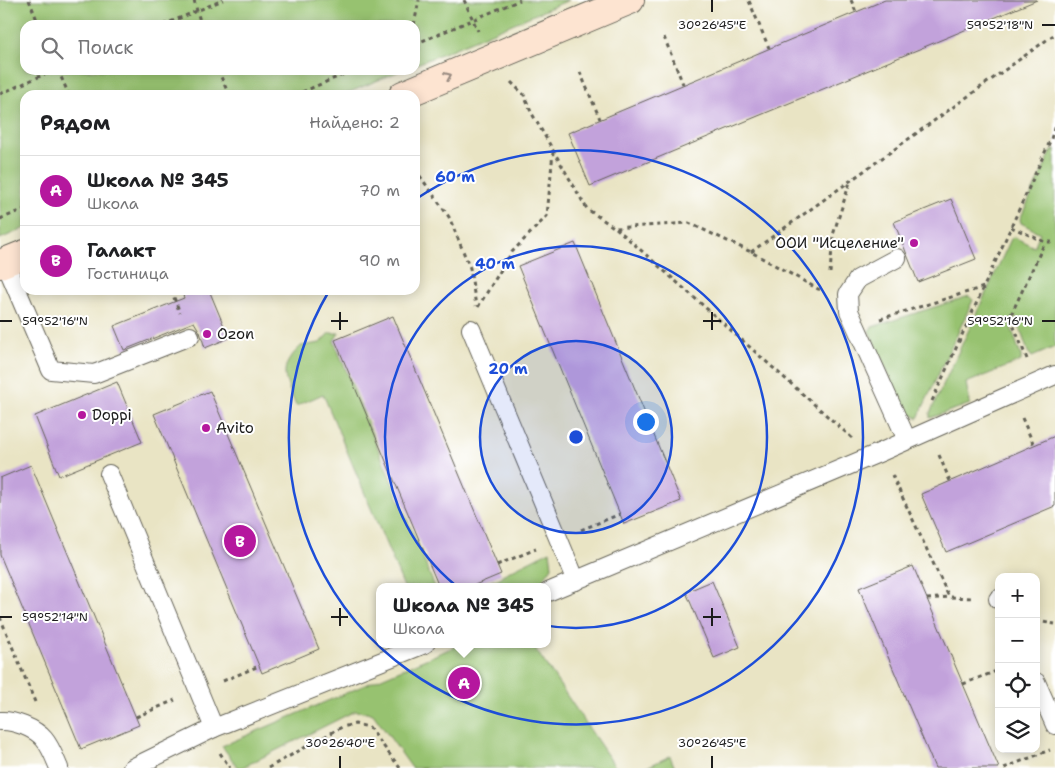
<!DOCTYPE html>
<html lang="ru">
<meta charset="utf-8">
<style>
:root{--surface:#fff;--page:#f6f6f6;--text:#202124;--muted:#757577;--line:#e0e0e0;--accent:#b5179e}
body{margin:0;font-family:"Shantell Sans",sans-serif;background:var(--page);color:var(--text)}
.controls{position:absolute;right:15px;bottom:15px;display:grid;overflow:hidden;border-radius:10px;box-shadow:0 2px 12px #0003}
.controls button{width:45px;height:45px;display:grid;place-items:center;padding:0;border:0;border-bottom:1px solid var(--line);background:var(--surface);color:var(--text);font:25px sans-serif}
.you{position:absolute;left:645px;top:421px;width:18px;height:18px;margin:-12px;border:4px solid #fff;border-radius:50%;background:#1a73e8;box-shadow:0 0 0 8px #1a73e833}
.badge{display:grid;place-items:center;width:32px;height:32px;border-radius:50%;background:var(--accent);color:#fff;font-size:16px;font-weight:700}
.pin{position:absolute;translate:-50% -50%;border:2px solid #fff;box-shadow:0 1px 5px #0006}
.popup{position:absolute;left:376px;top:583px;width:175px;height:65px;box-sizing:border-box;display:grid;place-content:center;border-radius:10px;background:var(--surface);filter:drop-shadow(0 1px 4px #0005);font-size:16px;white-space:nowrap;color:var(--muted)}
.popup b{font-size:19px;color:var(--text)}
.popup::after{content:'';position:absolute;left:50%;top:100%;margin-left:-10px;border:10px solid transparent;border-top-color:var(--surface)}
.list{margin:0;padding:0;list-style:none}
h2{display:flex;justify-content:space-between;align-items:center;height:65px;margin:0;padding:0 20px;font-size:21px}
h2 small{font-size:16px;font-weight:400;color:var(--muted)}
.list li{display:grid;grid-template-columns:32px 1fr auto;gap:15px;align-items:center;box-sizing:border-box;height:70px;padding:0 20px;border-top:1px solid var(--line)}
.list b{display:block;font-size:19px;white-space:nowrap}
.list p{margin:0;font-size:16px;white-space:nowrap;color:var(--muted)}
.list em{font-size:16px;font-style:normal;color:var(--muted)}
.icon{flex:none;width:28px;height:28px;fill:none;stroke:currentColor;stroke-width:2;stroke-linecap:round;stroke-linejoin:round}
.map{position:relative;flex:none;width:1055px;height:768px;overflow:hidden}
.search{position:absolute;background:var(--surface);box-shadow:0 2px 12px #0003;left:20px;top:20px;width:400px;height:55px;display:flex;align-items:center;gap:12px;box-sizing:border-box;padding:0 18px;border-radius:15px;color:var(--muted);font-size:19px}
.panel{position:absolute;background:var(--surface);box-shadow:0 2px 12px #0003;left:20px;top:90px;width:400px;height:205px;border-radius:15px}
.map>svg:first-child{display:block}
.green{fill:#97c26f;stroke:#5a6f46}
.building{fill:#c2a2db}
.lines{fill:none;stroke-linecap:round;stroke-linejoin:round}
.lane-casing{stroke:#646257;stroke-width:20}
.secondary-casing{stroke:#646257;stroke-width:30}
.path{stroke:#646257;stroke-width:3;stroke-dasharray:4 4;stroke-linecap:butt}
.lane{stroke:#fff;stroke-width:18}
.secondary{stroke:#fde4d1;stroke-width:28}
.oneway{stroke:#988a80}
.ticks{fill:none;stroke:#1c1c1c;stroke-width:2}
.ring{fill:none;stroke:#1d4ed8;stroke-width:2.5}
.poi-dot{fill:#b5179e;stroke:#fff;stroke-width:2}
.labels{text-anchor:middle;stroke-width:4;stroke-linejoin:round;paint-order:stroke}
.poi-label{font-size:15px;fill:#1c1c1c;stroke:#fff;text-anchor:start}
.ticks-label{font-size:12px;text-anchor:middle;fill:#1c1c1c;stroke:#fff;stroke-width:4;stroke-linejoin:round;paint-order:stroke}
.centre{fill:#1d4ed8;stroke:#fff;stroke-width:2.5}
.ring-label{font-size:15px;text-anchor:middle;font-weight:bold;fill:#1d4ed8;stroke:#fff;stroke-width:4;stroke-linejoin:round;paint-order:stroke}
</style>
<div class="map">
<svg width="1055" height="768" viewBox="0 0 1055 768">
<rect width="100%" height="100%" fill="#fff"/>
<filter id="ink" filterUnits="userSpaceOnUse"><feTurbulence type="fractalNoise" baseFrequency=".02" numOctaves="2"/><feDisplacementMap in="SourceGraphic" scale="10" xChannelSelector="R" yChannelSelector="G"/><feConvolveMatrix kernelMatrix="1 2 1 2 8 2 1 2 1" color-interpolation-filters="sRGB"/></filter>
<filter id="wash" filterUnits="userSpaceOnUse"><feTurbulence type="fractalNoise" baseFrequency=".0096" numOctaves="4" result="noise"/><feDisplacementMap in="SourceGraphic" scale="20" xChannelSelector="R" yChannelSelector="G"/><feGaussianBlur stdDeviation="1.12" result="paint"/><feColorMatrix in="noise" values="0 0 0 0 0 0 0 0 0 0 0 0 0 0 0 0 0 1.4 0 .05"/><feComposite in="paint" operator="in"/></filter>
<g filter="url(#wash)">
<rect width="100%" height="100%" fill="#e9e4c4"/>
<g class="green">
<path d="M0 0H569L415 65V25H25V70H402L343 95H25V228L0 239Z"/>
<path d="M1055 149V347L1032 357 1028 352 1016 317 1009 321 1021 356V361L966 383 970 404 930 418V413L1011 239 1013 237 1016 238 1034 247 1040 233 1021 223 1020 219 1051 152Z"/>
<path d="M969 296 973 300 918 418 907 413 903 408 869 331 872 327Z"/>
<path d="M329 333H339L334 341 435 587H404L323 394 296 406C285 377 276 370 301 346L320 343Z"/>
<path d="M550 551 552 567 542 581 532 587H478L502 577V575Z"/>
<path d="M461 644H532L616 768H412L373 714 367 712 355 711 241 768H238L222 746Z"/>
<path d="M670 756 675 768H645Z"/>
</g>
<g id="blocks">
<g class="building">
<path d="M885 0H1037L590 186 568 133Z"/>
<path d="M951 199 976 259 918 282 894 222Z"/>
<path d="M575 243 681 501 624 524 518 266Z"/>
<path d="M181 290H209L229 338 205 348 200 332 194 322 124 350 114 326 184 298Z"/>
<path d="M393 316 501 574 470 587H439L335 340Z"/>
<path d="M117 382 142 442 59 476 35 416Z"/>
<path d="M210 391 319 649 262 673 154 414Z"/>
<path d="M1055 436V506L946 552 921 494Z"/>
<path d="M31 465 139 725 81 749 0 555V478Z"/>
<path d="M913 566 963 684 999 768H935L859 588Z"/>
<path d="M712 581 740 647 714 658 686 592Z"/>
</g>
</g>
</g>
<g filter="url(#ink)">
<use href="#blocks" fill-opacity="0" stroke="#646257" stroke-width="1"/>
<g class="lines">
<defs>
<g id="lane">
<path d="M897 258 858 279 848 294 849 311 907 440"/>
<path d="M5 262 51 370 94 374 190 336"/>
<path d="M471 329 576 581"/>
<path d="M109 474 214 728"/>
<path d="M548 592 881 452 1055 375"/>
<path d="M998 599 999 600"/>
<path d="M1036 682 1055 725"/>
<path d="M0 721C13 720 35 728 44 739 51 747 55 759 59 768"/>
<path d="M132 768 214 728 425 644"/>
</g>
<g id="secondary">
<path d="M403 95 630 0"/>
<path d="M0 264 25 254"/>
</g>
</defs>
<use href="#lane" class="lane-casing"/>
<use href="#secondary" class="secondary-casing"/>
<g class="path">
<path d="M29 0 39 25"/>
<path d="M194 0 201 25"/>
<path d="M464 0 478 31"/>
<path d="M851 0 856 12"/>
<path d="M749 1 769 48"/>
<path d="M163 25 223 0"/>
<path d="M414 25 419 0"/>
<path d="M664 37 683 84"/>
<path d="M415 44 520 0"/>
<path d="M58 70 69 95"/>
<path d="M218 70 229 95"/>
<path d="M580 72 600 119"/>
<path d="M511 82 524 95 531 112 587 209 615 228 689 223 751 252 818 289 824 290"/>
<path d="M0 94 54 70"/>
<path d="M295 95 354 70"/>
<path d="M415 169 449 217 470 268 476 306"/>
<path d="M0 219 25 209"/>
<path d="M1011 227 1045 242H1055"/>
<path d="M616 228 852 438"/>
<path d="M751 252 1055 34"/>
<path d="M830 273 833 235 850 182"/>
<path d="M171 290 180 313"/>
<path d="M478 307 512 252 547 216 553 152"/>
<path d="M880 319 984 287"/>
<path d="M1027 359 1010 317 1045 242"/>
<path d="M932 401 1051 139 1055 125"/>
<path d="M1022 418 1034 445"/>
<path d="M939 455 950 481"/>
<path d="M892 475 949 597"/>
<path d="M581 530 620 514"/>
<path d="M497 565 536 549"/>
<path d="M927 599 949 597 974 598"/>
<path d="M0 617 35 702"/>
<path d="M1036 621 1055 624"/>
<path d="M223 681 259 666"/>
<path d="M963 684 999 670"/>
<path d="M136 717 175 700"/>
<path d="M220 753 230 768"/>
<path d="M268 768 342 727 355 724 369 727 400 768"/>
<path d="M1004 768 1050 750"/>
</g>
<use href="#lane" class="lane"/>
<use href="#secondary" class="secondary"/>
</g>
<defs><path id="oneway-chevron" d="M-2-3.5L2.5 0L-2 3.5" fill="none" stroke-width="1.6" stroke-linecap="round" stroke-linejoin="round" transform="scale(1.25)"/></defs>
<use class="oneway" href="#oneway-chevron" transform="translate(448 76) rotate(-23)"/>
</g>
<path class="ticks" d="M712 0V12M1042 25H1055M340 312V330M712 312V330M0 321H12M331 321H348M703 321H721M1042 321H1055M340 608V626M712 608V626M0 617H12M331 617H348M703 617H721M340 756V768M712 756V768"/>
<circle cx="576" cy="437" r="96" fill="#1d4ed8" fill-opacity=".12"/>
<g class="ring">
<circle cx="576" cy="437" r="96"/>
<circle cx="576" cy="437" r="191"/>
<path d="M416 199A287 287 0 1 1 329 291"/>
</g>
<g class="poi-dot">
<circle cx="914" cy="243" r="5"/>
<circle cx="207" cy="334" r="5"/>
<circle cx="82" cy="415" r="5"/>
<circle cx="206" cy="428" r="5"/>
</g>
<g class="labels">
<g class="poi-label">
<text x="904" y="248" text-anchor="end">ООИ "Исцеление"</text>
<text x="217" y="339">Ozon</text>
<text x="92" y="420">Doppi</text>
<text x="216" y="433">Avito</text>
</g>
</g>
<g class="ticks-label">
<text x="1000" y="29">59°52'18"N</text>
<text x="712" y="29">30°26'45"E</text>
<text x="55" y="325">59°52'16"N</text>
<text x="1000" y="325">59°52'16"N</text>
<text x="55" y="621">59°52'14"N</text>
<text x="340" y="747">30°26'40"E</text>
<text x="712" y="747">30°26'45"E</text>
</g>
<circle cx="576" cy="437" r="8" class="centre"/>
<g class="ring-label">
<text x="455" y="182">60 m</text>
<text x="495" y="269">40 m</text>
<text x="508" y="374">20 m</text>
</g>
</svg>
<div class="controls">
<button>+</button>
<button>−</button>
<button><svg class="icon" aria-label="locate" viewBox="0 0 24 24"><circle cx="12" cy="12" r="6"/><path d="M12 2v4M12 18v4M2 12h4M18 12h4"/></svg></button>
<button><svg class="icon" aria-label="layers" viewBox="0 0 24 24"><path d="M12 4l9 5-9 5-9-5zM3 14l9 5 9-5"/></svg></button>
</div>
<div class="you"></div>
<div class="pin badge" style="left:464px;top:683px">A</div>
<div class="popup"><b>Школа № 345</b>Школа</div>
<div class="pin badge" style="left:240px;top:541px">B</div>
<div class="search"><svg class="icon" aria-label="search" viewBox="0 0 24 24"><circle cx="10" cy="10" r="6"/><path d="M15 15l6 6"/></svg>Поиск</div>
<section class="panel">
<h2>Рядом<small>Найдено: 2</small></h2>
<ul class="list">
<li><span class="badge">A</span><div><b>Школа № 345</b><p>Школа</p></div><em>70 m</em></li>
<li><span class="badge">B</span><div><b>Галакт</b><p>Гостиница</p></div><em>90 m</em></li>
</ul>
</section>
</div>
